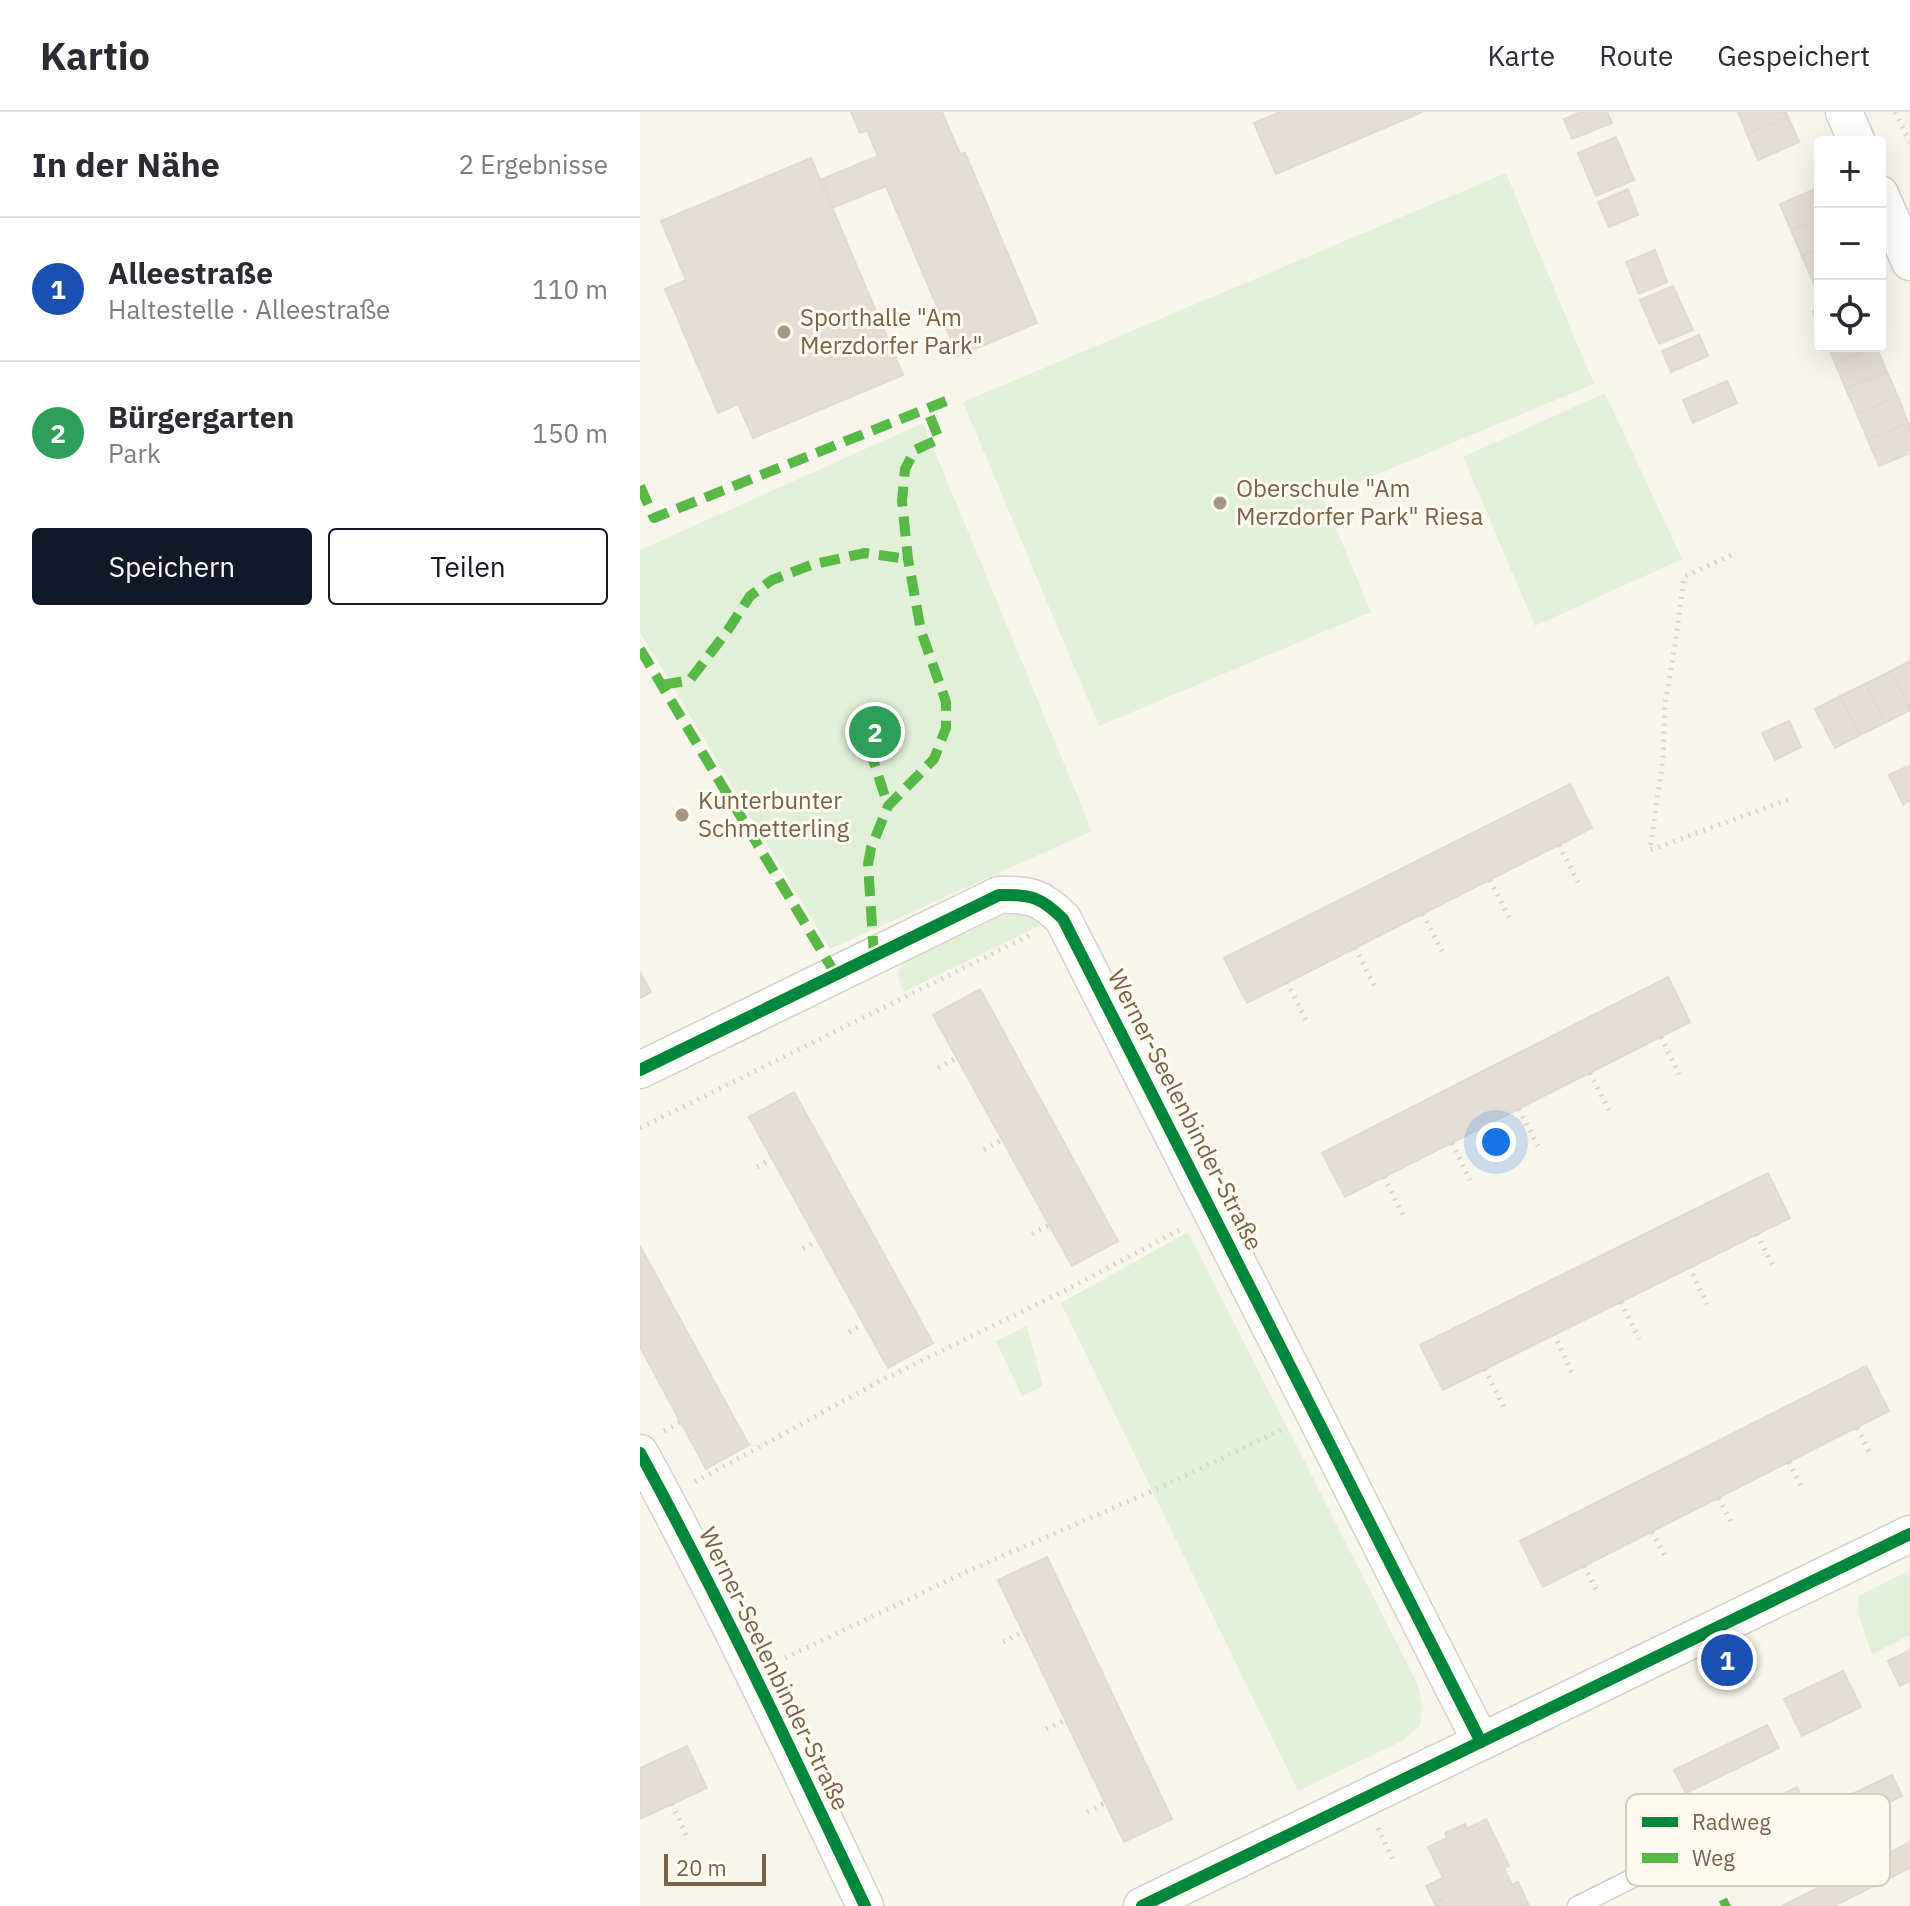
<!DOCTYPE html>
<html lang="de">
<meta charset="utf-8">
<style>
:root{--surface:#fff;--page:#f2f2f3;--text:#2b2b33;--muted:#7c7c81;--line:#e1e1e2;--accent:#111827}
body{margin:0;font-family:"IBM Plex Sans",sans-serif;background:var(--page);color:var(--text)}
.controls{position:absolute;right:24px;top:24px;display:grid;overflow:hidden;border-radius:8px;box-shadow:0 8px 32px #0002}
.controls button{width:72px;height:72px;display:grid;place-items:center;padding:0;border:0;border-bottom:2px solid var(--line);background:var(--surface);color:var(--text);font:40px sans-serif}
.scale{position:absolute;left:24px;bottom:20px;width:102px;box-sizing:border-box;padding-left:8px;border:4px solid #79624a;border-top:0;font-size:22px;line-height:28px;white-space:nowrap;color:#79624a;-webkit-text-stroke:6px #fffbf0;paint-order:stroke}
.you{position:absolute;left:856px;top:1030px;width:28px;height:28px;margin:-20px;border:6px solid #fff;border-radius:50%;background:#1a73e8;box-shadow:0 0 0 12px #1a73e833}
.badge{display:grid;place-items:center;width:52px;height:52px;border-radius:50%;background:var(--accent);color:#fff;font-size:26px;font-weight:700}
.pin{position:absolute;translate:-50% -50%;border:4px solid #fff;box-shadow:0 2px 8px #0006}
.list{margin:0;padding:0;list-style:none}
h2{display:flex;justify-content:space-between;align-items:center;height:104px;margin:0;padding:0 32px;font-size:34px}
h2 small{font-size:26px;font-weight:400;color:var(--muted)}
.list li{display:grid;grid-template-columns:52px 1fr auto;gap:24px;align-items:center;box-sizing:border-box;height:144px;padding:0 32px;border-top:2px solid var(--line)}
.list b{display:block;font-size:30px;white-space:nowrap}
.list p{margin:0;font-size:26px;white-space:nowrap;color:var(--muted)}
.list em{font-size:26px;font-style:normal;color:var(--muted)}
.actions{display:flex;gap:16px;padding:24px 32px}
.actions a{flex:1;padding:18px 0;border:2px solid var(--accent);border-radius:8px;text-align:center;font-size:28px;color:var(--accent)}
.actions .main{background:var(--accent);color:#fff}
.icon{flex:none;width:44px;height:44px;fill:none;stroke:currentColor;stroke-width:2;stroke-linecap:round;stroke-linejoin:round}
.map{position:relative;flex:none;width:1270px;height:1794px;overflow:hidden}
header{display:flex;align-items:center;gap:48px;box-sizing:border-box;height:112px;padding:0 40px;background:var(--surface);border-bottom:2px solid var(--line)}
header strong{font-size:38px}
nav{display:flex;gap:44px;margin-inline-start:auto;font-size:28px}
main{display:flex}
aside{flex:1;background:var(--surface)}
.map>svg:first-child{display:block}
.green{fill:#e2f0d8}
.building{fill:#e5ded4;stroke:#e1dacf;stroke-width:2}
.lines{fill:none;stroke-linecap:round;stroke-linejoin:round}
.service-casing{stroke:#d6d1c8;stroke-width:21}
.minor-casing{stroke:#d6d1c8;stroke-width:39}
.path{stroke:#dbd5ce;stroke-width:5;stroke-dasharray:2 6;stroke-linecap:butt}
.service{stroke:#fefefc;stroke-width:18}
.minor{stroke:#fefefc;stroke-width:36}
.quiet{stroke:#58b947;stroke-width:10;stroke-dasharray:20 10;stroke-linecap:butt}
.cycleway-casing{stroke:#fffbf0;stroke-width:17}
.cycleway{stroke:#00873e;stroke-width:12}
.poi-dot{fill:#a59583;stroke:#fffbf0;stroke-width:3}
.labels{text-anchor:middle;stroke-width:6;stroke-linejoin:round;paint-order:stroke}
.poi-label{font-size:24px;fill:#79624a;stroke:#fffbf0;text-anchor:start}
.street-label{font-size:24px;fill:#79624a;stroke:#fffbf0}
.key{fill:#fffbf0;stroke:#d7cdbe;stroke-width:2}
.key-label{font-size:22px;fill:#79624a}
</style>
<header>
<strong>Kartio</strong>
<nav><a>Karte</a><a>Route</a><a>Gespeichert</a></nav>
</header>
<main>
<aside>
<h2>In der Nähe<small>2 Ergebnisse</small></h2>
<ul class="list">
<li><span class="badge" style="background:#1a4fb4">1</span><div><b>Alleestraße</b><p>Haltestelle · Alleestraße</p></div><em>110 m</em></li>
<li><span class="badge" style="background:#2e9e5b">2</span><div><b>Bürgergarten</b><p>Park</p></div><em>150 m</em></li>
</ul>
<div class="actions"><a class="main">Speichern</a><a>Teilen</a></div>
</aside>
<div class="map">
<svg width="1270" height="1794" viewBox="0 0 1270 1794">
<rect width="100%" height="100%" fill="#f8f5ed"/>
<g class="green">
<path d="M866 61 954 272 683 385 731 500 459 614 323 290Z"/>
<path d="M965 281 1042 447 895 514 823 345Z"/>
<path d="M283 311 452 719 190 837 0 520V438Z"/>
<path d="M376 799 386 801 403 812 264 880C258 869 255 862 263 851L355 807Z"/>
<path d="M548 1120 778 1573 782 1593 780 1613 764 1628 658 1679 421 1191Z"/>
<path d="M387 1214 403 1274 382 1284 356 1229Z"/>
<path d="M1270 1458V1523L1232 1542 1218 1501 1219 1484Z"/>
</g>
<g class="building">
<path d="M211 0H302L320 42 325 41 397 211 318 244 246 74 192 96 180 68 238 44 227 18 220 21Z"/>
<path d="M640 0H782L636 62 614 11Z"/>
<path d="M941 0H967L972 11 932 27 924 7Z"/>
<path d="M1098 0H1146L1148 5 1107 22Z"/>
<path d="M1148 5 1159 30 1118 48 1107 22Z"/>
<path d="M976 25 994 68 956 84 938 41Z"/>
<path d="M171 46 263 263 113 326 98 292 78 301 25 177 46 168 21 109Z"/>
<path d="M1180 75V106L1151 118 1140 92Z"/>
<path d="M988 77 998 103 969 115 958 90Z"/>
<path d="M1180 106V136L1162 144 1151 118Z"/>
<path d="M1180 136V167L1173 170 1162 144Z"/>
<path d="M1015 138 1027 170 999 182 986 150Z"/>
<path d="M1180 167V186L1173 170Z"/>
<path d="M1033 174 1053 218 1019 232 1000 188Z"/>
<path d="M1180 197V216L1173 200Z"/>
<path d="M1059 223 1068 244 1031 260 1022 239Z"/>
<path d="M1188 234H1234L1195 251Z"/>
<path d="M1236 234 1247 260 1206 277 1195 251Z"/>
<path d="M1247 260 1258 285 1217 302 1206 277Z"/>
<path d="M1087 269 1097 291 1053 311 1043 288Z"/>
<path d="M1258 285 1268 311 1228 328 1217 302Z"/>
<path d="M1268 311 1270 315V341L1239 354 1228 328Z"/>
<path d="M1270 549V598L1251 559Z"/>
<path d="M1251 559 1270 598 1245 611 1225 572Z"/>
<path d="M1225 572 1245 611 1220 623 1200 584Z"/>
<path d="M1200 584 1220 623 1195 636 1175 597Z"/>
<path d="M1149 609 1161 635 1135 648 1122 621Z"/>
<path d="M1270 653V688L1263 692 1249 663Z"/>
<path d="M930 672 952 716 607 891 584 846Z"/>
<path d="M0 860 11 880 0 886Z"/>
<path d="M1028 865 1050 910 705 1085 682 1041Z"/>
<path d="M340 877 478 1129 432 1154 293 903Z"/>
<path d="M154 980 293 1231 248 1256 109 1005Z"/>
<path d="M1128 1061 1150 1106 803 1278 780 1233Z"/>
<path d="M0 1134 109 1333 66 1357 0 1235Z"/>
<path d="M1226 1254 1249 1299 903 1475 880 1429Z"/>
<path d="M407 1445 532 1707 484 1730 358 1468Z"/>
<path d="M1270 1538V1569L1260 1574 1248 1549Z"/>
<path d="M1203 1559 1221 1595 1162 1624 1144 1587Z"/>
<path d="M1127 1613 1139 1636 1046 1681 1034 1658Z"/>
<path d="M47 1634 67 1676 0 1707V1656Z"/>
<path d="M1252 1663 1262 1684 1089 1768 1066 1720 1157 1675 1170 1702Z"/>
<path d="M846 1707 869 1754 864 1756 872 1773 878 1770 889 1794H796L786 1774 803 1766 788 1735 807 1726 805 1721 825 1712 827 1717Z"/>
<path d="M1270 1730V1756L1194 1794H1142Z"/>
</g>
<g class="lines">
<defs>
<path id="service" d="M937 1794 1017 1754"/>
<g id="minor">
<path d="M1204 0 1217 30"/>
<path d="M1240 82 1270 150"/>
<path d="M0 958 359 783C390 782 401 785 423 807L841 1630"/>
<path d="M0 1341C81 1489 153 1642 225 1794"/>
<path d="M502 1794 1270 1422"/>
</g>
</defs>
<use href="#service" class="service-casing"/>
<use href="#minor" class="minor-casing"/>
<g class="path">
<path d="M1255 0 1270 30"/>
<path d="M1091 443 1044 465 1035 533 1025 593 1023 646 1010 738 1153 686"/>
<path d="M919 733 940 774"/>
<path d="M850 768 871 809"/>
<path d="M783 802 804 843"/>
<path d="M715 836 736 877"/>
<path d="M647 870 668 912"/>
<path d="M1021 925 1039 962"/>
<path d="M298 956 316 946"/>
<path d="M950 961 969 998"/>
<path d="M879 997 898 1034"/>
<path d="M0 1016 390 823"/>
<path d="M812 1031 830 1068"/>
<path d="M344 1038 362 1028"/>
<path d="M117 1055 132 1047"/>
<path d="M744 1065 763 1103"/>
<path d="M392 1122 409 1113"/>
<path d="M1117 1122 1135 1158"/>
<path d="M163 1137 177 1129"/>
<path d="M1049 1155 1067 1192"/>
<path d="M981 1190 999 1227"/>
<path d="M209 1220 223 1212"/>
<path d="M914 1222 932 1261"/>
<path d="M845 1257 864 1296"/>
<path d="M1217 1316 1230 1341"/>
<path d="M24 1319 41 1310"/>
<path d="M1149 1350 1162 1376"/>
<path d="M55 1370 238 1270 424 1179 543 1116"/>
<path d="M1079 1386 1092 1412"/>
<path d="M1012 1420 1026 1446"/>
<path d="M944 1454 958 1481"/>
<path d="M363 1530 383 1520"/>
<path d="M145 1546 328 1459 519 1376 645 1316"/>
<path d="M406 1617 425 1608"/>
<path d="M32 1692 47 1725"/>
<path d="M447 1700 465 1691"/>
<path d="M738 1716 753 1748"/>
<path d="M796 1794 801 1791 799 1787"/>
</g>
<use href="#service" class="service"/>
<use href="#minor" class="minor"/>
<g class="quiet">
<path d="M0 374 14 406 306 289"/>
<path d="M0 537 196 863"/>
<path d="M22 573 50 568 88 518 110 484 132 468 171 453 225 441 268 447"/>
<path d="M225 606 229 635 248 694"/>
<path d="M234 844 228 752 231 736 248 694 294 647 306 616V590L281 519 268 447 262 389 265 357 275 338 299 327 287 297"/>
<path d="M1081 1794 1089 1790"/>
</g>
<defs>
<g id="cycleway">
<path d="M0 958 359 783C390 782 401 785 423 807L841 1630"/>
<path d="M0 1341C81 1489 153 1642 225 1794"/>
<path d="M502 1794 1270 1422"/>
</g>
</defs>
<use href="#cycleway" class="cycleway-casing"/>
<use href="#cycleway" class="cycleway"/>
</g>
<g class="poi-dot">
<circle cx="144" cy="220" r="8"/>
<circle cx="580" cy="391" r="8"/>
<circle cx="42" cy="703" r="8"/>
</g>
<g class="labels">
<g class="poi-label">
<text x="160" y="214">Sporthalle "Am<tspan x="160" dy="28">Merzdorfer Park"</tspan></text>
<text x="596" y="385">Oberschule "Am<tspan x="596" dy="28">Merzdorfer Park" Riesa</tspan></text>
<text x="58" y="697">Kunterbunter<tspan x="58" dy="28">Schmetterling</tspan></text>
</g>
<g class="street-label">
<text transform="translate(545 998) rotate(63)" y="8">Werner-Seelenbinder-Straße</text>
<text transform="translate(134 1557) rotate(64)" y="8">Werner-Seelenbinder-Straße</text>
</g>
</g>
<rect x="986" y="1682" width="264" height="92" rx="12" class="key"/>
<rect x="1002" y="1705" width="36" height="10" fill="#00873e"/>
<rect x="1002" y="1741" width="36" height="10" fill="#58b947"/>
<g class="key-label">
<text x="1052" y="1718">Radweg</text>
<text x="1052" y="1754">Weg</text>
</g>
</svg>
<div class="controls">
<button>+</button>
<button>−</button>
<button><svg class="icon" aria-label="locate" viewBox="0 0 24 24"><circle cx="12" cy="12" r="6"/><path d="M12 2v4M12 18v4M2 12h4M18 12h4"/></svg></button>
</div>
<div class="scale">20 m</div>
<div class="you"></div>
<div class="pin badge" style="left:1087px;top:1548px;background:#1a4fb4">1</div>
<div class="pin badge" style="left:235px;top:620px;background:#2e9e5b">2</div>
</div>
</main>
